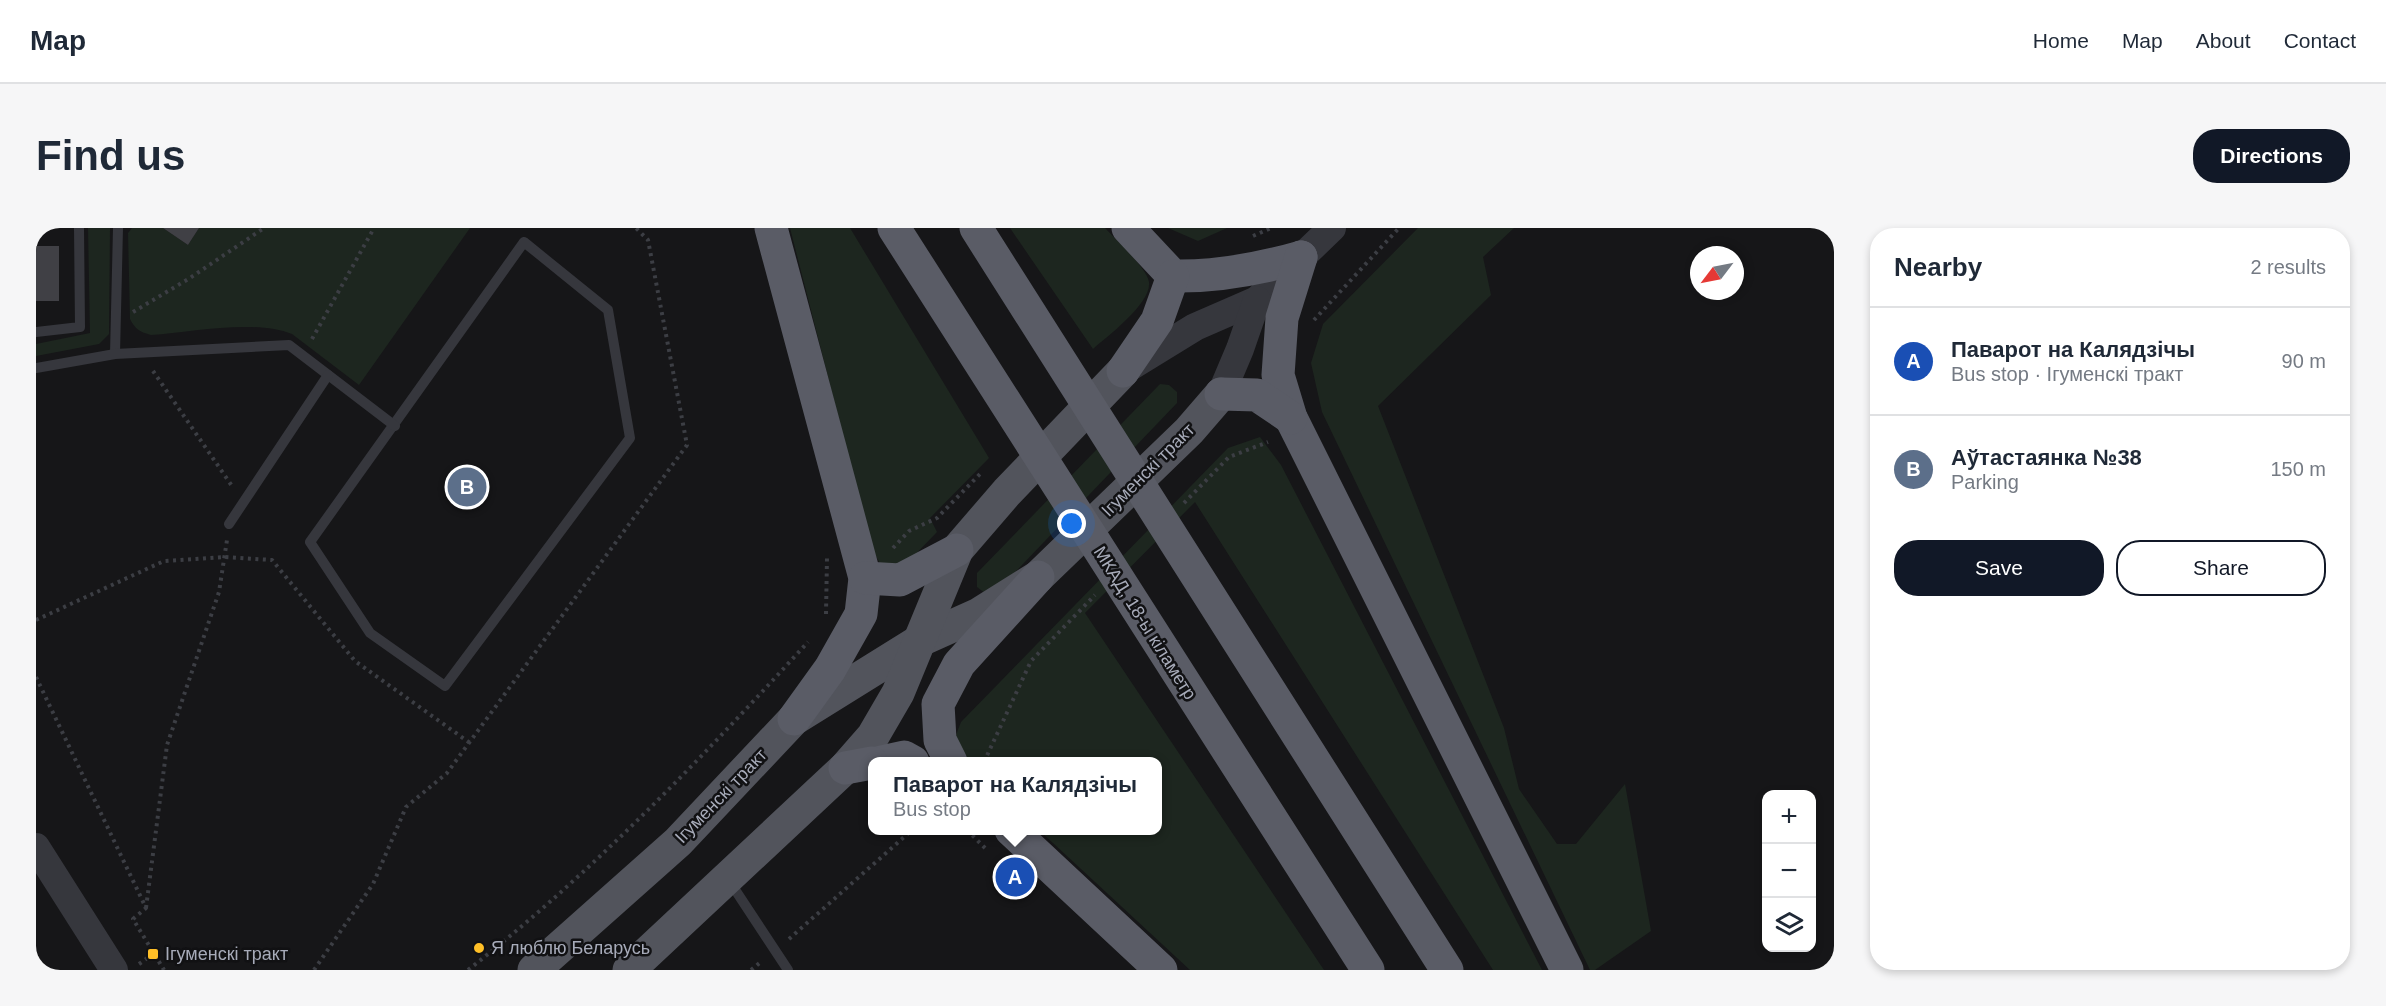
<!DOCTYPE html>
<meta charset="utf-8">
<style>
:root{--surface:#fff;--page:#f6f6f7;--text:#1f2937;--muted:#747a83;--line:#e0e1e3;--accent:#111827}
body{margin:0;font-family:Arial,sans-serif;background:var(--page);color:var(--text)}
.controls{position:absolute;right:18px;bottom:18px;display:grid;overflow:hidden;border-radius:12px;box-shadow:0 3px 9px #0003}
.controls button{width:54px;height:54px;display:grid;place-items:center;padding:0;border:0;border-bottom:2px solid var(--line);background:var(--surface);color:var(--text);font:30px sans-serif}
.compass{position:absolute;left:1654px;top:18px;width:54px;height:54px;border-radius:50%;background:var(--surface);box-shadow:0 3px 9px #0003;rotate:238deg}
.you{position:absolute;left:1036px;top:296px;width:21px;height:21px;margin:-15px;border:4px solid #fff;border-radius:50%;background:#1a73e8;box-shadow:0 0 0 9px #1a73e833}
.badge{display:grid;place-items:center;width:39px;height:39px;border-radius:50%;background:var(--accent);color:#fff;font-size:20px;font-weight:700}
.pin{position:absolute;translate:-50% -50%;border:3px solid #fff;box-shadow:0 2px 6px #0006}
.popup{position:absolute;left:832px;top:529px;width:294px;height:78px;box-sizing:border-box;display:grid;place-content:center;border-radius:12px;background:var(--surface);filter:drop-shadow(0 2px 4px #0005);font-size:20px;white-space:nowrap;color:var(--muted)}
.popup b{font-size:22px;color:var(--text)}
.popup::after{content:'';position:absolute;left:50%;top:100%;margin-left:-12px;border:12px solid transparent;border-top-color:var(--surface)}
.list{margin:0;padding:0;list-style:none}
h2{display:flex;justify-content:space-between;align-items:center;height:78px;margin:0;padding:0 24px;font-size:26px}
h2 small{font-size:20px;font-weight:400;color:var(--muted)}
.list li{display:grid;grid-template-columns:39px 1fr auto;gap:18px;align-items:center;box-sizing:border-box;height:108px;padding:0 24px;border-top:2px solid var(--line)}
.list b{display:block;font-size:22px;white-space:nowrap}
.list p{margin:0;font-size:20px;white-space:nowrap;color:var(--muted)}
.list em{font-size:20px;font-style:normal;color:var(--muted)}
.actions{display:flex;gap:12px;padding:18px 24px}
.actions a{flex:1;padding:14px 0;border:2px solid var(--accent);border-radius:24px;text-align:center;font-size:21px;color:var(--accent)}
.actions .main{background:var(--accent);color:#fff}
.icon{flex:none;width:33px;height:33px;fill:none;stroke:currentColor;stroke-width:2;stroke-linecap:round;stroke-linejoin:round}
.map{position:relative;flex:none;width:1798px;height:742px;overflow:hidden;border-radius:24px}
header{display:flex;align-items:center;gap:36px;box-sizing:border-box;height:84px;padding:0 30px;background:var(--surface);border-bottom:2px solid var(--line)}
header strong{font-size:28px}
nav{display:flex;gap:33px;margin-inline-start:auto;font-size:21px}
.intro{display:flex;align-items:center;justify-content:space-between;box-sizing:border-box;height:144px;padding:0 36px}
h1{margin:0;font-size:42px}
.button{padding:15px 27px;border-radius:24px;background:var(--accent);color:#fff;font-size:21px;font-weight:700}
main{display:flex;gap:36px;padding:0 36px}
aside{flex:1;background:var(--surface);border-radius:24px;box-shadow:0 3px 9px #0003}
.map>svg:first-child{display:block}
.green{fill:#1d261f}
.building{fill:#404045}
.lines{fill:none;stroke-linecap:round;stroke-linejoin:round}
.path{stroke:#3c3e44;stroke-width:4;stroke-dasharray:3 4.5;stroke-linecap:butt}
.service{stroke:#36373d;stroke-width:10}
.tertiary{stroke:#36373d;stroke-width:28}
.primary{stroke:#52545c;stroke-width:33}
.trunk{stroke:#5a5c66;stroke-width:33}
.poi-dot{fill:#ffbf27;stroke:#111113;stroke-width:2}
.labels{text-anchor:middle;stroke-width:5;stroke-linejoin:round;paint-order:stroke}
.street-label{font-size:18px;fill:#a7abb9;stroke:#111113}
.poi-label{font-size:18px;fill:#a7abb9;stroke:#111113;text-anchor:start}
</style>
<header>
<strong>Map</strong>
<nav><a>Home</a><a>Map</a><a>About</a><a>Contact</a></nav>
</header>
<div class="intro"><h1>Find us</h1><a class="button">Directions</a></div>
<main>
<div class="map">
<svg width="1798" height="742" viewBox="0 0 1798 742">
<rect width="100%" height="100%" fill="#161618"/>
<g class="green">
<path d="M52 0H74L73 106 63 116 0 128V116L54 105Z"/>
<path d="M96 0H127L152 17 163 0H434L323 157 256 106C217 91 156 104 115 107 104 104 99 101 94 91L92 5Z"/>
<path d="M754 0H814L953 230 894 290 901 304 869 337 846 339 836 321Z"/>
<path d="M974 0H1069C1080 12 1111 40 1113 54 1116 75 1072 108 1057 121Z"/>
<path d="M1132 0H1191L1162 13Z"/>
<path d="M1382 0H1478L1447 29 1455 67 1342 178 1468 500 1483 561 1521 616H1540L1589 556 1615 703 1559 742H1554L1286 184 1275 135 1287 96Z"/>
<path d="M1124 156 1133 157 1141 164V175L961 363 950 366 941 359V345Z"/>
<path d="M1224 209 1245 237 1506 742H1457L1159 274 1049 385 1288 742H1154L1004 603 1122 602V534L930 533 920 507 925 494 1192 220Z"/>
</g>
<g class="building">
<path d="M127 0H163L152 17Z"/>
<rect x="0" y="18" width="23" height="55"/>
</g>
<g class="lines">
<g class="path">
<path d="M1217 8 1235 0"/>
<path d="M97 84 154 50 228 0"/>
<path d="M1278 92 1363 0"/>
<path d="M276 111 338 0"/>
<path d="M117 143 196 258"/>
<path d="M1148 275 1193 229 1232 214"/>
<path d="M857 320 873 303 901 290 944 246"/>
<path d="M790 386 791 330"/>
<path d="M0 392 128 333 188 329 236 332 319 433 434 515"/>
<path d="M0 449 110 680 97 691 128 742"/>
<path d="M948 534 995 433 1059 367"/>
<path d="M931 602 952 623"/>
<path d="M110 680 131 517 183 364 191 312"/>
<path d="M753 711 876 602"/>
<path d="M103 736 117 726"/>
<path d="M0 738 2 742"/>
<path d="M278 742 337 656 370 579 411 545 651 217 612 12 600 0"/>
<path d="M432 742C556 645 666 530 772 414"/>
<path d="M715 742 726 733"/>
</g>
<g class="service">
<path d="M488 14 572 82 594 210 409 458 334 405 274 314Z"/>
<path d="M0 104 44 99 43 0"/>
<path d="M79 126 82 0"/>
<path d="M0 140 79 126 253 117 359 198"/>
<path d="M193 296 292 147"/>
<path d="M694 654 752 742"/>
</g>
<g class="tertiary">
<path d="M1089 142 1159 99 1221 72 1296 0"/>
<path d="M1185 166 1204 121 1221 72"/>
<path d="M0 619 78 742"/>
</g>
<g class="primary">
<path d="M498 742 642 614 758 491 885 412 943 386 1002 349 1153 203 1185 166"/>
<path d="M593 742 809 540 837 508 862 465 921 322 971 264 1087 143"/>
</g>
<g class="trunk">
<path d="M735 0 829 350 825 386 794 441 758 491"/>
<path d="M858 0 1332 742"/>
<path d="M940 0 1411 742"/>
<path d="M1092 0 1137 48C1181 49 1223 41 1265 29"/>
<path d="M1265 29 1246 90 1242 147 1255 190 1531 742"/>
<path d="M1087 143 1121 93 1137 48"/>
<path d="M1185 166 1221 167 1255 190"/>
<path d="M829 350 864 352 921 322"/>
<path d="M845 534 868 529 877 534"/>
<path d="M915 534 904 512 902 476 923 436 1002 349"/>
<path d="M809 540 836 535"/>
<path d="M975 602 1125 742"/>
</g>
</g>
<g class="poi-dot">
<circle cx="443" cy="720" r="6"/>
<rect x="111" y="720" width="12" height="12" rx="3"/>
</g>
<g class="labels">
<g class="street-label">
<text transform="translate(1112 242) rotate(-45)" y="6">Ігуменскі тракт</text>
<text transform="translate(1109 395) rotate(58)" y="6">МКАД, 18-ы кіламетр</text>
<text transform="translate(685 568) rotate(-46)" y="6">Ігуменскі тракт</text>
</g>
<g class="poi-label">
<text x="455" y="726">Я люблю Беларусь</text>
<text x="129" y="732">Ігуменскі тракт</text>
</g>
</g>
</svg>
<div class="controls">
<button>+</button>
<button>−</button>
<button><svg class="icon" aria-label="layers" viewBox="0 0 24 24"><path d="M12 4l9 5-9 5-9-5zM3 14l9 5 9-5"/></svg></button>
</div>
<svg class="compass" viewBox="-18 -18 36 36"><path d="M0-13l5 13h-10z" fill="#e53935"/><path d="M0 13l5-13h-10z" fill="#747a83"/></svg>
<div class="you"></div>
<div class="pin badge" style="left:979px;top:649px;background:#1a4fb4">A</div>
<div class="popup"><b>Паварот на Калядзічы</b>Bus stop</div>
<div class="pin badge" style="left:431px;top:259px;background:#5c6f8a">B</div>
</div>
<aside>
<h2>Nearby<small>2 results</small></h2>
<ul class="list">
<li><span class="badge" style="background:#1a4fb4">A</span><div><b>Паварот на Калядзічы</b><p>Bus stop · Ігуменскі тракт</p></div><em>90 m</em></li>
<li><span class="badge" style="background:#5c6f8a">B</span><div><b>Аўтастаянка №38</b><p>Parking</p></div><em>150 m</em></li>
</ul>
<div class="actions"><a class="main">Save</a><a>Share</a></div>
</aside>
</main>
